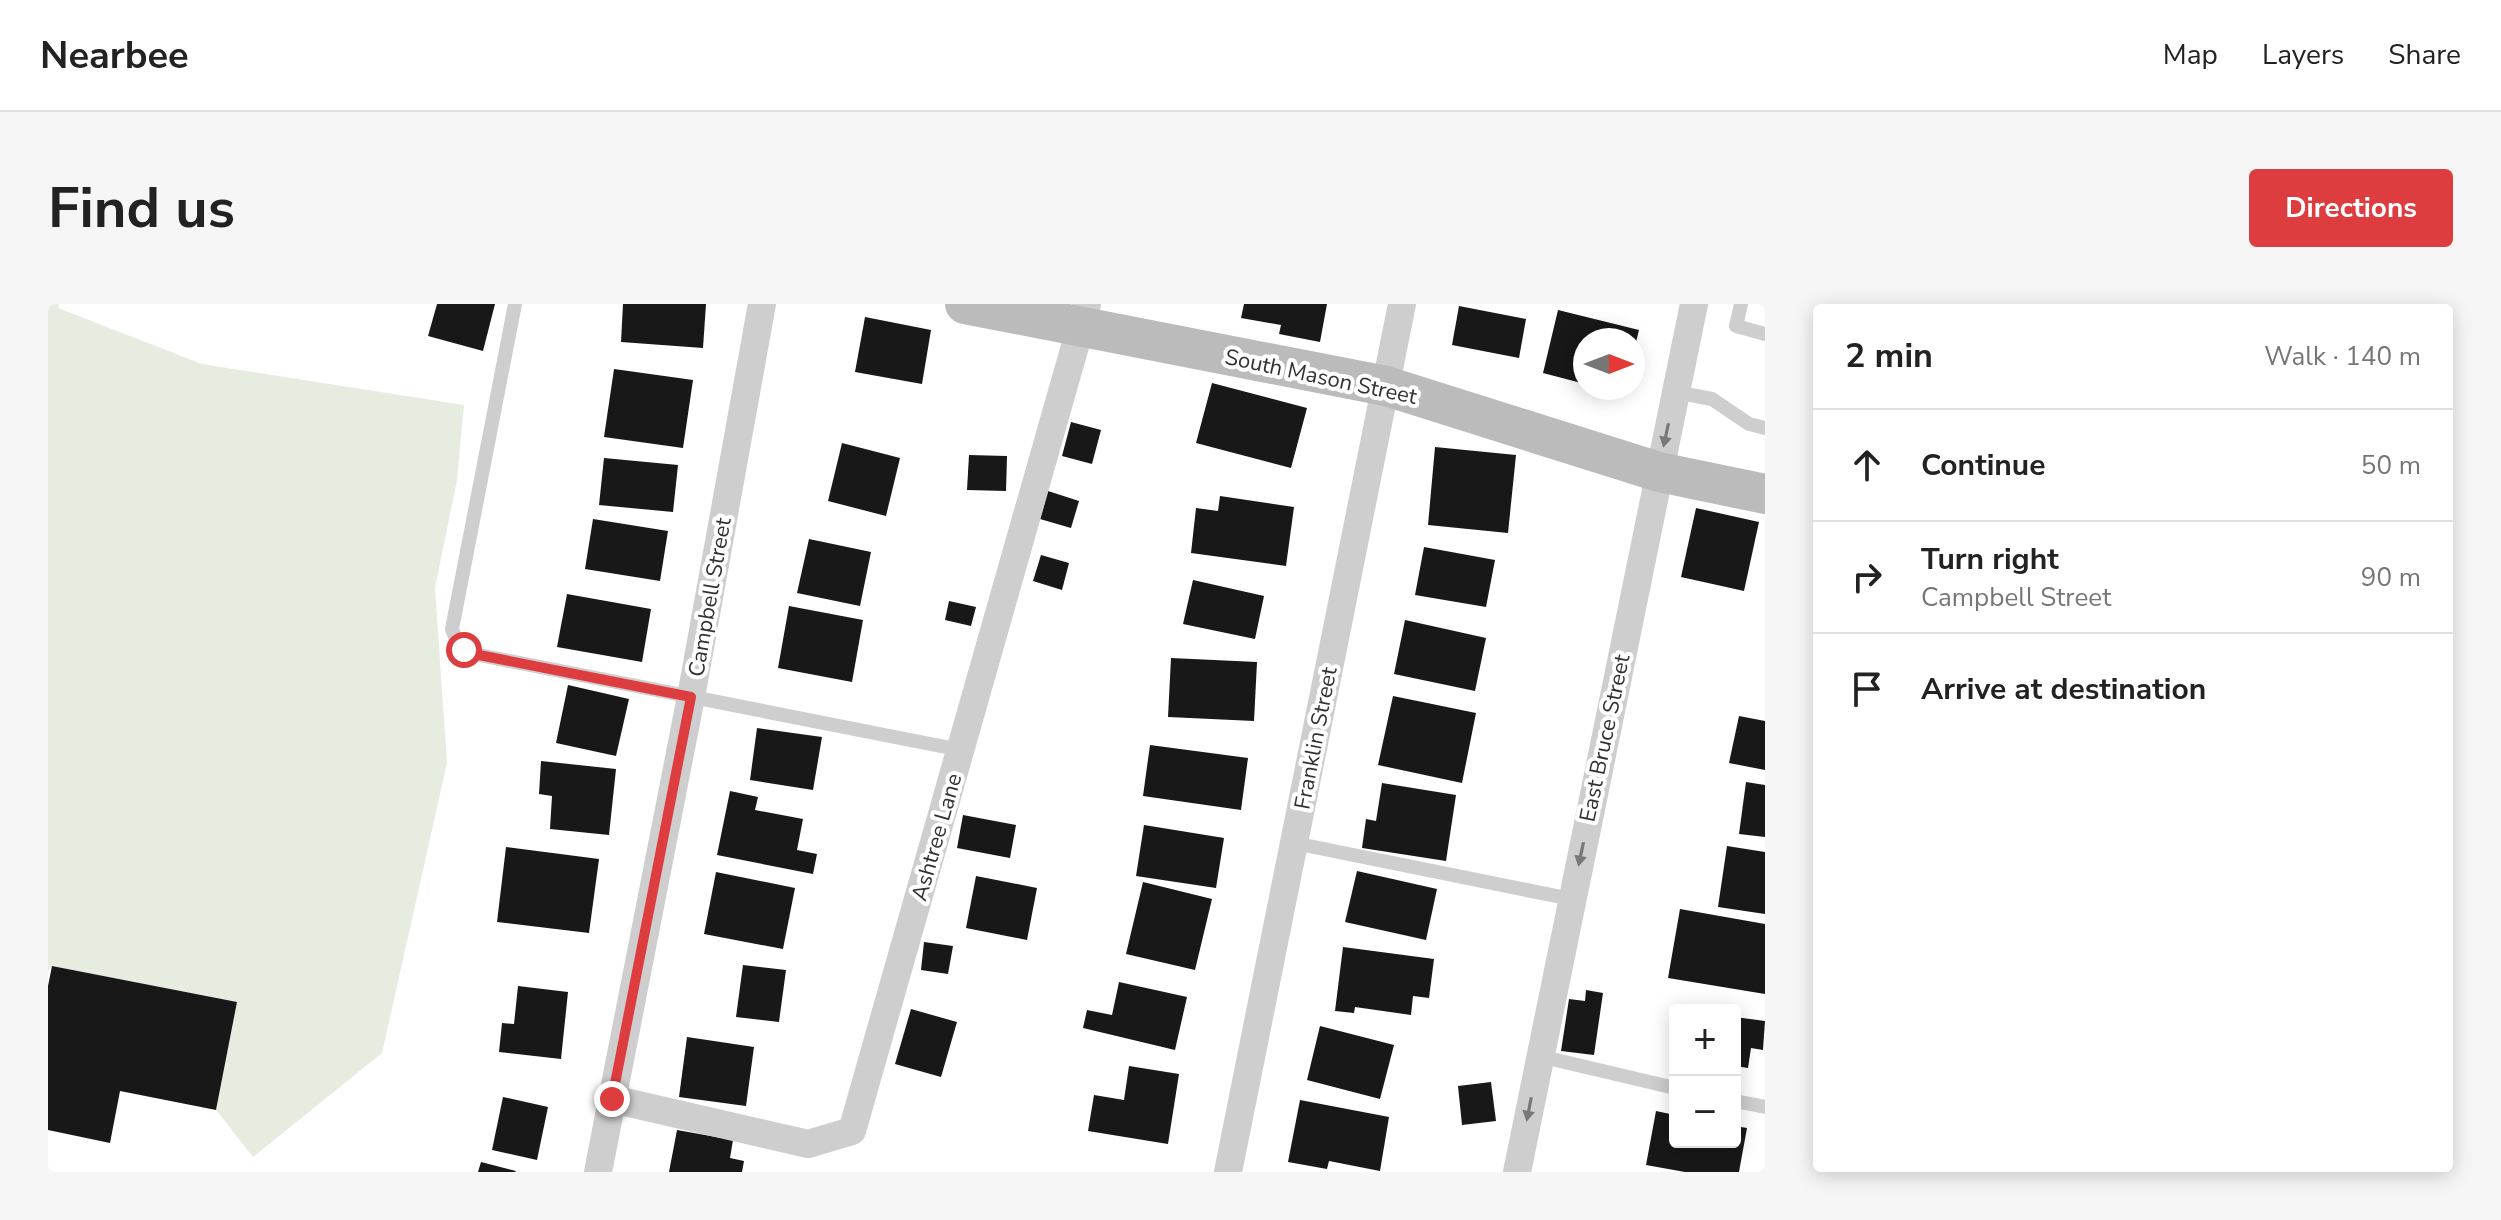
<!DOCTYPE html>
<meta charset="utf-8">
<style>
:root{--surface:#fff;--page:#f6f6f6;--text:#222;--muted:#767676;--line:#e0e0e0;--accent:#dd3d3f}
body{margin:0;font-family:"Nunito Sans",sans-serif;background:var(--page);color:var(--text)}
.controls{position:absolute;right:24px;bottom:24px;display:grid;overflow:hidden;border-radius:8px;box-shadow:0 4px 20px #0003}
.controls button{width:72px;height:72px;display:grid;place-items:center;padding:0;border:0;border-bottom:2px solid var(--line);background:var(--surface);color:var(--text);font:40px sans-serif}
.compass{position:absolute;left:1525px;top:24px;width:72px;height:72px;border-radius:50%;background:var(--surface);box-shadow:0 4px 20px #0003;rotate:90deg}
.stop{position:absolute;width:24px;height:24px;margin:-18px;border:6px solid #dd3d3f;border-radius:50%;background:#fff}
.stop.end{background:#dd3d3f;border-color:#fff;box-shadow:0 2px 8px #0008}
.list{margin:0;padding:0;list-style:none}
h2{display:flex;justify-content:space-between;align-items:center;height:104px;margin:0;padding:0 32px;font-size:34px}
h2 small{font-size:26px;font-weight:400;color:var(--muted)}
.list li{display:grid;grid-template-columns:52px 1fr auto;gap:24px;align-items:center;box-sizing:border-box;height:112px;padding:0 32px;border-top:2px solid var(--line)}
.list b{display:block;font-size:30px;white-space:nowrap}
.list p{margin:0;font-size:26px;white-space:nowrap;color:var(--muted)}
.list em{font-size:26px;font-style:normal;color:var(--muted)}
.icon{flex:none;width:44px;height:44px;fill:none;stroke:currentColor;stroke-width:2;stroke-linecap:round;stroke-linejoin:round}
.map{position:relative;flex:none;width:1717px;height:868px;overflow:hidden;border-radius:8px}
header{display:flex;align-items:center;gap:48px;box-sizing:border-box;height:112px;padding:0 40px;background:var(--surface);border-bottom:2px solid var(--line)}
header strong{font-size:38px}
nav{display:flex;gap:44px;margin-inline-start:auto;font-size:28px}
.intro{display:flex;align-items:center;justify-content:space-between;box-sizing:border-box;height:192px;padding:0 48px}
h1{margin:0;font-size:56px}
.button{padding:20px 36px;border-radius:8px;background:var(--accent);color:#fff;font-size:28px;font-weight:700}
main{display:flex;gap:48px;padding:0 48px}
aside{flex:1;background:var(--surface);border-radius:8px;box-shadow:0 4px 20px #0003}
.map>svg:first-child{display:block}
.green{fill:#e6ede0}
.building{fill:#181818}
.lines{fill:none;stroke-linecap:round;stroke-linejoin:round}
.lane{stroke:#cecece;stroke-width:14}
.street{stroke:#cecece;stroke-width:28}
.secondary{stroke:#bbb;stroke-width:40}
.oneway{fill:#787878}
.route{stroke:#dd3d3f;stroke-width:10}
.labels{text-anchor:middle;stroke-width:8;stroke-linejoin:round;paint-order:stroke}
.street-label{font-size:22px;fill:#313131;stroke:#fff}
</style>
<header>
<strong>Nearbee</strong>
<nav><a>Map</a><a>Layers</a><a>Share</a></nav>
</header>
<div class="intro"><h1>Find us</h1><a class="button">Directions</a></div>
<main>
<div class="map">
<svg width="1717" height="868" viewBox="0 0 1717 868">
<rect width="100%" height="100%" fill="#fff"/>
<path class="green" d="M0 0H11L10 4 154 60 416 101 409 176 387 284 399 459 334 749 205 853 168 806 189 698 4 662 0 667Z"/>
<g class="building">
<path d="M389 0H447L435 47 380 32Z"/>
<path d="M575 0H658L655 44 573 38Z"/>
<path d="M1196 0H1279L1272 38 1231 30 1233 21 1193 14Z"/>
<path d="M1411 2 1478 15 1471 54 1404 41Z"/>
<path d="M1510 6 1591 26 1586 46 1585 36H1537V80L1495 69Z"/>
<path d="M817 13 883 26 874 80 807 68Z"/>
<path d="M566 65 645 76 635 144 556 133Z"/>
<path d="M1164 79 1259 104 1243 164 1148 139Z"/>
<path d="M1023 118 1053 126 1044 160 1014 152Z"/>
<path d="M794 139 852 154 838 212 780 197Z"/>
<path d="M1387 143 1468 151 1460 229 1380 221Z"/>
<path d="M921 151 959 152 958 187 919 186Z"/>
<path d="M556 154 630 161 625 208 551 201Z"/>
<path d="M1000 187 1031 197 1023 224 992 215Z"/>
<path d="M1172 192 1246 203 1238 262 1143 249 1148 204 1170 207Z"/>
<path d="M1648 204 1711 218 1696 287 1633 273Z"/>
<path d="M545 215 620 227 612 277 537 265Z"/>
<path d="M761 235 823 248 812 302 749 289Z"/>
<path d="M1376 243 1447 256 1438 303 1367 291Z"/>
<path d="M993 251 1021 259 1014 286 985 277Z"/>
<path d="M1145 276 1216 292 1207 335 1135 320Z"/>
<path d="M519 290 603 305 594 358 509 343Z"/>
<path d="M901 297 928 303 923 322 897 316Z"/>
<path d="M741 302 815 316 804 378 730 364Z"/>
<path d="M1357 316 1438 334 1427 387 1346 370Z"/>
<path d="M1123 354 1209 358 1206 417 1120 413Z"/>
<path d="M520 381 581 395 568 452 508 439Z"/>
<path d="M1345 392 1428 409 1414 479 1330 461Z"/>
<path d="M1691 412 1717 417V466L1681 459Z"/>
<path d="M709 424 774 433 765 486 702 476Z"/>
<path d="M1102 441 1200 454 1193 506 1095 492Z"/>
<path d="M493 457 568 465 561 531 502 525 504 492 491 490Z"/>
<path d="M1698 478 1717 481V533L1691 530Z"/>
<path d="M1334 479 1408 491 1398 557 1314 544 1318 515 1328 517Z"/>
<path d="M682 487 710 493 707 506 755 515 749 546 769 550 765 570 669 551Z"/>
<path d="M915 511 968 521 962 554 909 544Z"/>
<path d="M1096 521 1176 534 1168 584 1088 572Z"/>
<path d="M1679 542 1717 548V610L1670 603Z"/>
<path d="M458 543 551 555 541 629 449 618Z"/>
<path d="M1309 567 1389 585 1378 636 1297 618Z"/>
<path d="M668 568 747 584 735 645 656 630Z"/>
<path d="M928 572 989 584 979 636 918 624Z"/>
<path d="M1095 578 1164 595 1147 666 1078 650Z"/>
<path d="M1632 605 1717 620V690L1620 674Z"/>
<path d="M876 638 905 642 900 670 873 666Z"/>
<path d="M1295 643 1386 655 1381 694 1365 692 1363 711 1307 703 1306 709 1287 707Z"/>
<path d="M695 661 738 666 731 718 688 713Z"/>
<path d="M4 662 189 698 168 806 72 787 62 839 0 826V682Z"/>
<path d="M1071 678 1139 693 1127 746 1035 724 1039 706 1064 711Z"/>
<path d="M470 682 520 688 513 755 451 748 454 719 466 720Z"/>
<path d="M1538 686 1555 689 1546 751 1513 747 1521 695 1537 697Z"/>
<path d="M863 705 909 718 893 773 847 760Z"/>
<path d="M1687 713 1717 717 1715 746 1703 744 1700 764 1687 762Z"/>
<path d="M1272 722 1346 741 1332 795 1259 776Z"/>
<path d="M639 733 706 743 698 802 631 793Z"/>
<path d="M1081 762 1131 770 1120 840 1040 827 1046 791 1076 796Z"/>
<path d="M1443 778 1448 817 1414 821 1410 782Z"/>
<path d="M455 793 500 803 489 856 444 846Z"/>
<path d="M1252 796 1341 813 1332 867 1281 857 1279 865 1240 858Z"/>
<path d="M1608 807 1627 811V838H1687V822L1699 824 1691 868H1637L1598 861Z"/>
<path d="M629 826 685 836 682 854 696 857 694 868H621Z"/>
<path d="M433 858 468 867 467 868H430Z"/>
</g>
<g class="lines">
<g class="lane">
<path d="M467 0 404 325 410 340 426 350 913 446"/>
<path d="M1693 0 1688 22 1717 30"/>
<path d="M1627 88 1664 95 1701 120 1717 124"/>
<path d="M1246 539 1523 595"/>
<path d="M1491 752 1627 784"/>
<path d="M1687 797 1717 803"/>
</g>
<g class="street">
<path d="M564 795 760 840 804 827 1039 0"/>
<path d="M550 868 643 393 714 0"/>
<path d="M1180 868 1354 0"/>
<path d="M1469 868 1646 0"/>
</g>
<path class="secondary" d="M917 0 1338 82 1611 168 1717 190"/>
</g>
<defs><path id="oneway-solid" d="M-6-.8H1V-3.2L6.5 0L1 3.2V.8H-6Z" transform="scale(2)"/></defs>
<g class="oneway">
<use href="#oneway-solid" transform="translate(1618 131) rotate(102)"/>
<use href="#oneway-solid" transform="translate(1533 550) rotate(102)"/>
<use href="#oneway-solid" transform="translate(1481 805) rotate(101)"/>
</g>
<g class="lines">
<path class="route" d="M416 346 426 350 643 393 564 795"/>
</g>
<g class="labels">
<g class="street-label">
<text transform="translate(1273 72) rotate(12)" y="8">South Mason Street</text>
<text transform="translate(661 293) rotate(-80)" y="8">Campbell Street</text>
<text transform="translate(1267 434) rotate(-79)" y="8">Franklin Street</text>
<text transform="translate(1556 434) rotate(-78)" y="8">East Bruce Street</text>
<text transform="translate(888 533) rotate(-74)" y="8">Ashtree Lane</text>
</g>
</g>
</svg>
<div class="controls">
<button>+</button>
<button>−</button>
</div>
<svg class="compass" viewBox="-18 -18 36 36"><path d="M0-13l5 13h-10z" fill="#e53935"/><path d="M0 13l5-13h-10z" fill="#767676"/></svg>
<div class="stop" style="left:416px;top:346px"></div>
<div class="stop end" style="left:564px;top:795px"></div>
</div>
<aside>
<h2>2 min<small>Walk · 140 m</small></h2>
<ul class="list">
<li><svg class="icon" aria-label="ahead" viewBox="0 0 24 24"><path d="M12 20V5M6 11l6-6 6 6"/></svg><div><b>Continue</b></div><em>50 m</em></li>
<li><svg class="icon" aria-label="right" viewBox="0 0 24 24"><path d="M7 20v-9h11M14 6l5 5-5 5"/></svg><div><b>Turn right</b><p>Campbell Street</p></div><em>90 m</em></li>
<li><svg class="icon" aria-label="arrive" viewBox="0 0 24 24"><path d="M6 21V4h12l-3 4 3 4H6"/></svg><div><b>Arrive at destination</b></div></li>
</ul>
</aside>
</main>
